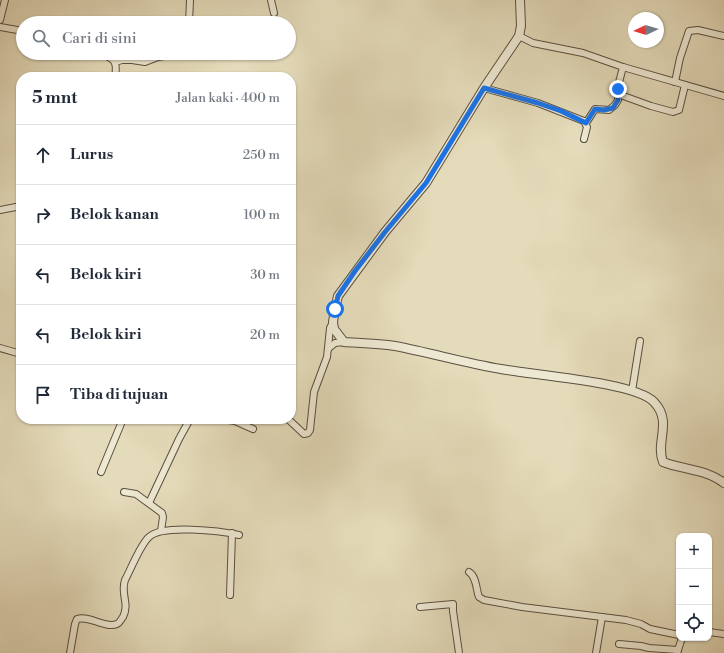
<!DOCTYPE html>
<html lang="id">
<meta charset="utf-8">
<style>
:root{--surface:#fff;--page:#f6f6f7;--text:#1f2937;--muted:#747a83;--line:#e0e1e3}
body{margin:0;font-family:"Libre Bodoni",serif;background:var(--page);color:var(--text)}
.controls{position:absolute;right:12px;bottom:12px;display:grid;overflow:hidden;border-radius:8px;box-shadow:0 1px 3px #0004}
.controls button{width:36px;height:36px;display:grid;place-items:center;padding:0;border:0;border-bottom:1px solid var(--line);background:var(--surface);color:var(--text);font:20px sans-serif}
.compass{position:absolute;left:628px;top:12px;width:36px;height:36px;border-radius:50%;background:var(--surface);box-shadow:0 1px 3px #0004;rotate:266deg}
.stop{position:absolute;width:12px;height:12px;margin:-9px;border:3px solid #1a73e8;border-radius:50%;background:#fff}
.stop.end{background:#1a73e8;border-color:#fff;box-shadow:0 1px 4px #0008}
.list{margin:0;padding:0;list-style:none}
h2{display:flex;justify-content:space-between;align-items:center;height:52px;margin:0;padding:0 16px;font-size:17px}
h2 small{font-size:13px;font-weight:400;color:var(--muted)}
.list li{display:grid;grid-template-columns:26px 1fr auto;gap:12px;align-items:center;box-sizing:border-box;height:60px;padding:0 16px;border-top:1px solid var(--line)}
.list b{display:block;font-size:15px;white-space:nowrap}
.list em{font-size:13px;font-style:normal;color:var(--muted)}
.icon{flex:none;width:22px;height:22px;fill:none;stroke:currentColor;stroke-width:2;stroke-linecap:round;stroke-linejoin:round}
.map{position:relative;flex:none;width:724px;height:653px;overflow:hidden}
.search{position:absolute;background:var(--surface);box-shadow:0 1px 3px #0004;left:16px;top:16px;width:280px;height:44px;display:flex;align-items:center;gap:10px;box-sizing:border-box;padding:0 14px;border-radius:22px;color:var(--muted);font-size:15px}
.panel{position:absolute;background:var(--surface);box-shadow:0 1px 3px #0004;left:16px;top:72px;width:280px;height:352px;border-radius:16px}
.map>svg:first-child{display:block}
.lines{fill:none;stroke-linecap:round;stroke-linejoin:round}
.minor-casing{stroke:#5b4f40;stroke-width:8}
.tertiary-casing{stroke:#5b4f40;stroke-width:10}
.minor{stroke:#ede8d2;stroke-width:6}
.tertiary{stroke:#ede8d2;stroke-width:8}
.route{stroke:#1a73e8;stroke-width:5}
</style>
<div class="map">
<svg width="724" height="653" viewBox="0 0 724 653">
<rect width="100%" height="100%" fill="#e4dbba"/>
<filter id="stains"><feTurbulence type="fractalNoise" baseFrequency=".005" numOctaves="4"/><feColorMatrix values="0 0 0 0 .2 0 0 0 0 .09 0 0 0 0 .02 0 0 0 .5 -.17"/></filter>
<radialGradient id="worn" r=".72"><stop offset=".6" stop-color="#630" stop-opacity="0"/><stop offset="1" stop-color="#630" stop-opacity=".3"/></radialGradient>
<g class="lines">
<defs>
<g id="minor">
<path d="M271 0 274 13"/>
<path d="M0 20 5 0"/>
<path d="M189 23 190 0"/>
<path d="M0 27 23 31"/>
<path d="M519 36 533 43 583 53 623 67 724 96"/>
<path d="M99 53C114 59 118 60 115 77"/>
<path d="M115 62 122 60H132L145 62 158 57 182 53"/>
<path d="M675 82 680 58 689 31 698 30 724 36"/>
<path d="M484 88 538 103 584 121 587 127 584 139"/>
<path d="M618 94 651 106 673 112 679 110 685 85"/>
<path d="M586 123 595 109 609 110 615 105 618 100V86L623 67"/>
<path d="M0 210 21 206"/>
<path d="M0 348 21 354"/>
<path d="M329 348 335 343 344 342"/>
<path d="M632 391 640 341"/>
<path d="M138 419H144"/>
<path d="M223 419 235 421 253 429"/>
<path d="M288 419 304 434 308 433 310 430 314 392 327 357 330 328 333 322"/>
<path d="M101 472 123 419"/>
<path d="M124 492 136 494 162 513 163 517 161 531"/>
<path d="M149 503 179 439 190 419"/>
<path d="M469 572C477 577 476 590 479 597L484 600 522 607 626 620 641 624 650 629 679 635"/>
<path d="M230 595 232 533"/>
<path d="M420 607 453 604V611L459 653"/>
<path d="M709 632 724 634"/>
<path d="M619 644 641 646 649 648 678 650"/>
<path d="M70 653 75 624 77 619C89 615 106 629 117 624 120 623 121 619 123 617 130 603 120 594 125 580 131 569 140 545 149 537 162 524 221 531 239 535"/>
<path d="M596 653 602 617"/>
<path d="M677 653 682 638"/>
</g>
<path id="tertiary" d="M520 0 521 26 519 36 484 88 426 183 385 232 338 296 335 309 333 322 334 329 344 342C360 343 378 343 395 346 431 353 466 363 501 369 532 375 635 382 654 402 673 422 655 442 663 462 684 470 706 469 724 483"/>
</defs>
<use href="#minor" class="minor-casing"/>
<use href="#tertiary" class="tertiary-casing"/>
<use href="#minor" class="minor"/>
<use href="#tertiary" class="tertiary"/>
</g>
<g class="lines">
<path class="route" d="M335 309 338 296 355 271 385 232 426 183 484 88 538 103 561 111 586 123 595 109 604 110 613 108 618 100V89"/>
</g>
<rect width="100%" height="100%" filter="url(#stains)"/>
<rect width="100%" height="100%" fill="url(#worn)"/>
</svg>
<div class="controls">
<button>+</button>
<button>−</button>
<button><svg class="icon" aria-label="locate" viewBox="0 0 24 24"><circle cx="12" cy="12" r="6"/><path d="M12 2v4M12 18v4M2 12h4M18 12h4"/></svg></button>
</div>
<svg class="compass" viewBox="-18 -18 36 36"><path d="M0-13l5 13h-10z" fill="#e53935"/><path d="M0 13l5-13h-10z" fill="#747a83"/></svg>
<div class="stop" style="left:335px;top:309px"></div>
<div class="stop end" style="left:618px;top:89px"></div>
<div class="search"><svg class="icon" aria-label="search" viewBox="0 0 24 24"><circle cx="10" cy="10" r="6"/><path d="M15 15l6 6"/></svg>Cari di sini</div>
<section class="panel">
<h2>5 mnt<small>Jalan kaki · 400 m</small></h2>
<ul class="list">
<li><svg class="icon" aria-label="ahead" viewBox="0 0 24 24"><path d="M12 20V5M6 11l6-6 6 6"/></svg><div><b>Lurus</b></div><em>250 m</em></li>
<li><svg class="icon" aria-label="right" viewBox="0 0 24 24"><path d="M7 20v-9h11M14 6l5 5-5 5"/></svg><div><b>Belok kanan</b></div><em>100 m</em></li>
<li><svg class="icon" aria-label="left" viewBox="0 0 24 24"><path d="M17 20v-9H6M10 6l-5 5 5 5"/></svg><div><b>Belok kiri</b></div><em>30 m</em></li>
<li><svg class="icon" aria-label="left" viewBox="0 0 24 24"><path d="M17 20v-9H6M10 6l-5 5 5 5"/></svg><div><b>Belok kiri</b></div><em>20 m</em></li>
<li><svg class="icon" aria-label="arrive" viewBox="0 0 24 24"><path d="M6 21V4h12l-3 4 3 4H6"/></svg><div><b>Tiba di tujuan</b></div></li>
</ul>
</section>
</div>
